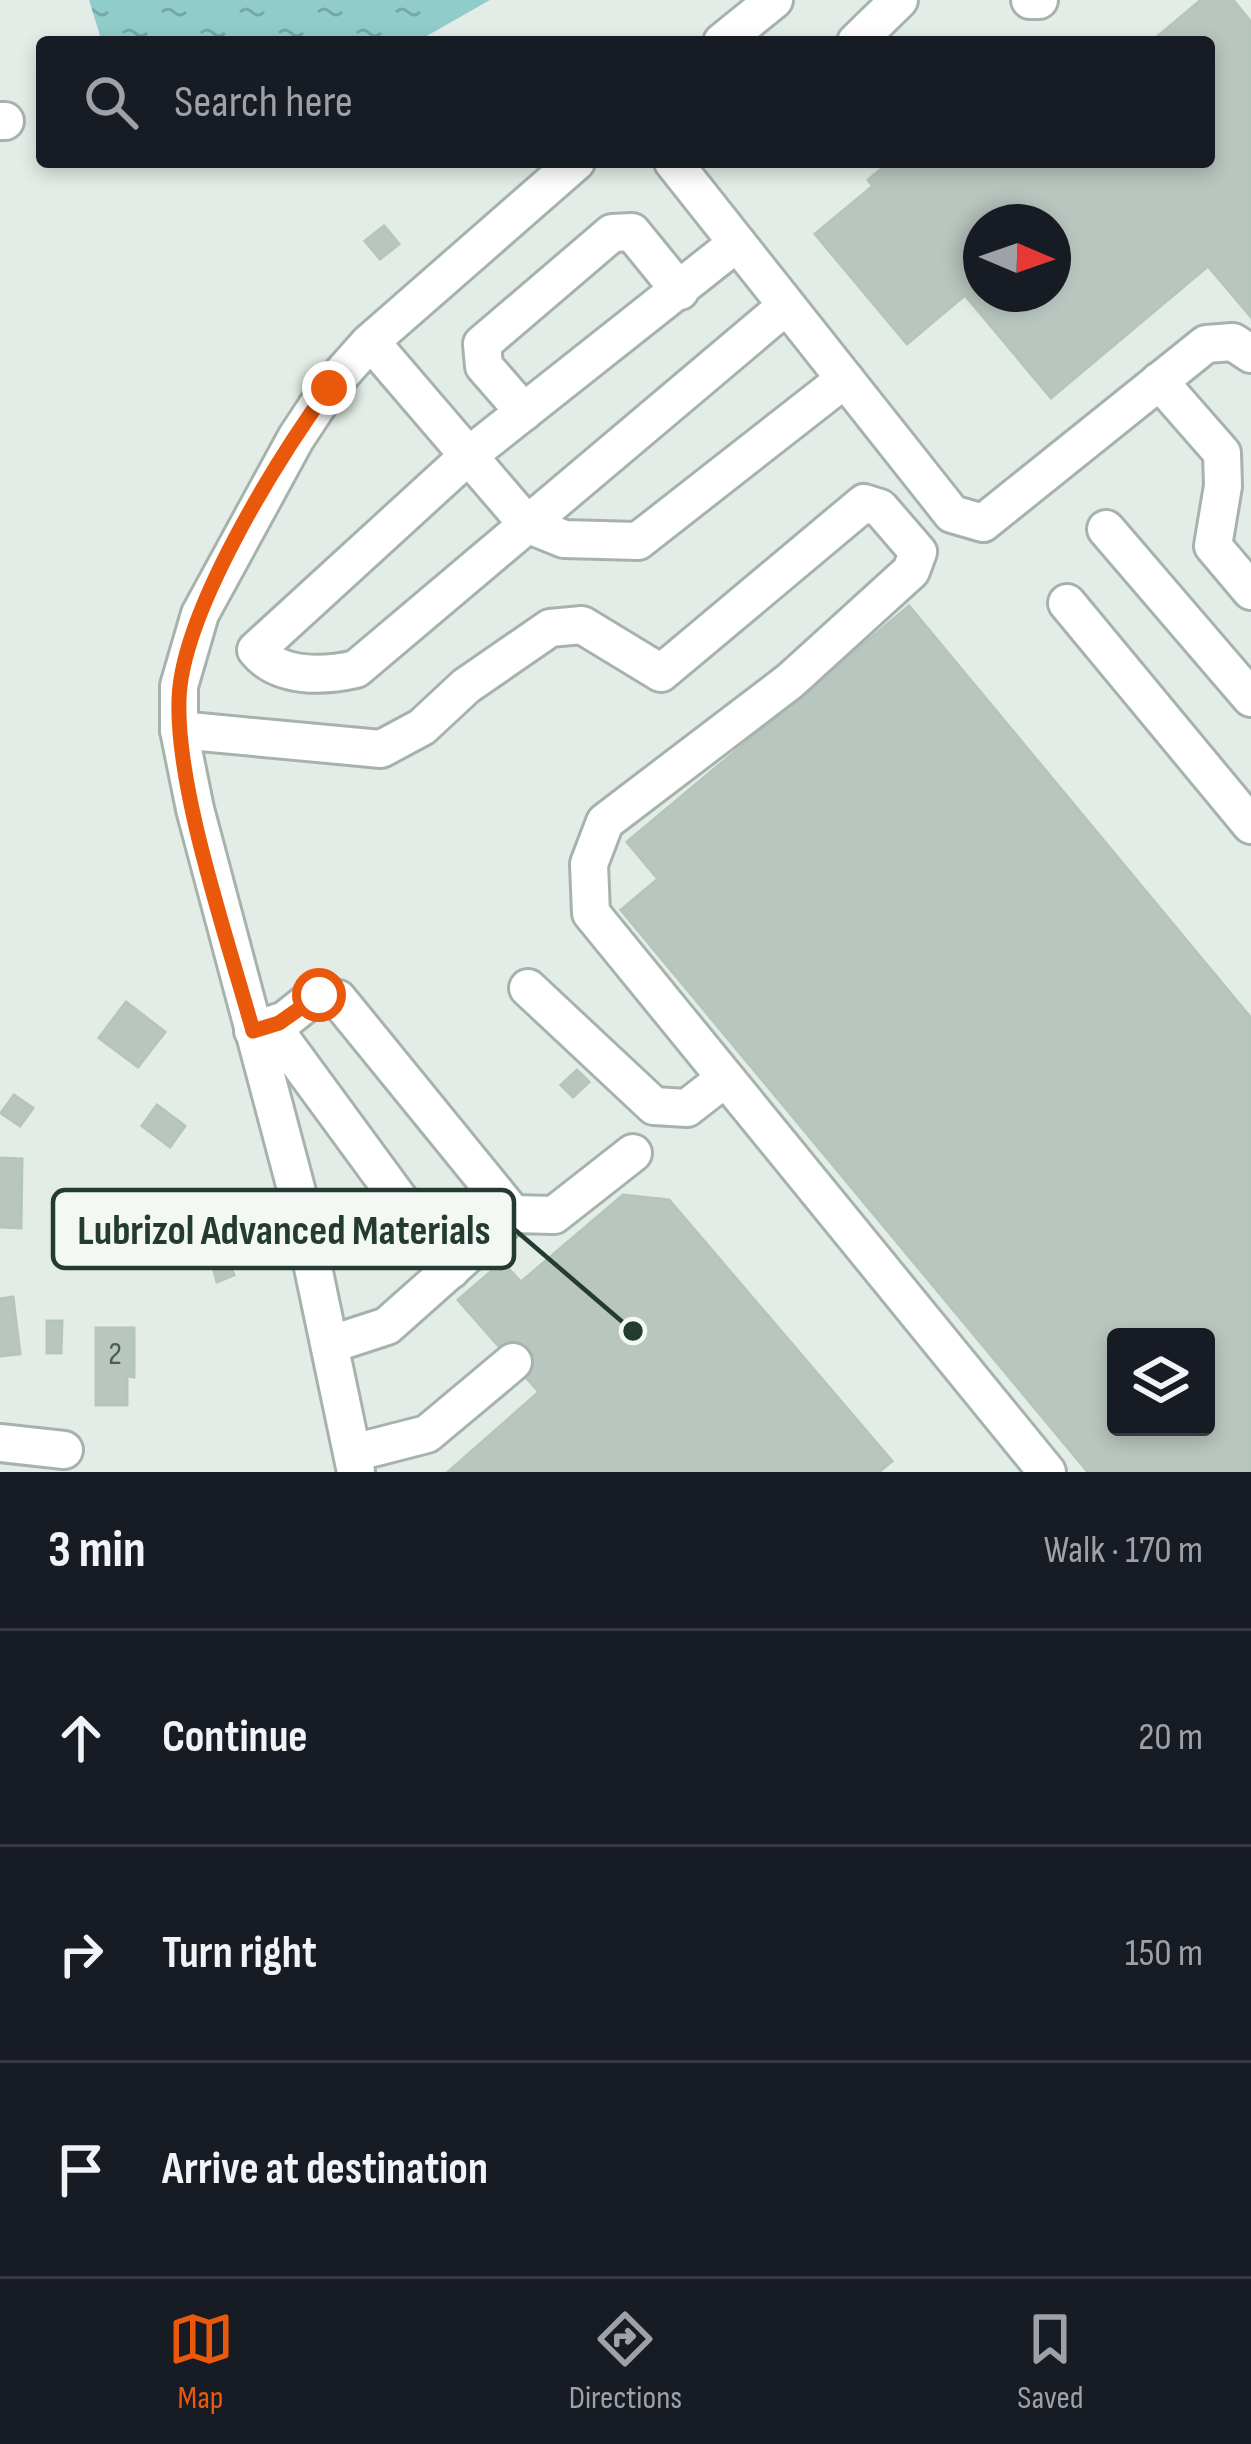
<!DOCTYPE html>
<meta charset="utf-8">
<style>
:root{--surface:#171b24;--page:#242831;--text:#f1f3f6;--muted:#9ea1a6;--line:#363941;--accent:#ea580c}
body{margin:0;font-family:"Sofia Sans Condensed",sans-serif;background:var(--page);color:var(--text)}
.controls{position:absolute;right:36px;bottom:36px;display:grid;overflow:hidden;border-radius:12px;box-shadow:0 6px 18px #0003}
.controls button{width:108px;height:108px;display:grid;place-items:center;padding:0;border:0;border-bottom:3px solid var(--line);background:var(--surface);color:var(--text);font:60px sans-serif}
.compass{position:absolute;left:963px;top:204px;width:108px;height:108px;border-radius:50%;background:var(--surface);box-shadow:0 6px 18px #0003;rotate:92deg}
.stop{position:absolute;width:36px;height:36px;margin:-27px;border:9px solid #ea580c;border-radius:50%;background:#fff}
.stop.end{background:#ea580c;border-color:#fff;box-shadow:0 3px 12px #0008}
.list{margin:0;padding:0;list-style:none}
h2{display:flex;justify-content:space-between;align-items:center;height:156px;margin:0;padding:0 48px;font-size:51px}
h2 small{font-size:39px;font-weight:400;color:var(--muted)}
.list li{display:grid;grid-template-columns:78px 1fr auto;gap:36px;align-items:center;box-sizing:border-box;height:216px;padding:0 48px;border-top:3px solid var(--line)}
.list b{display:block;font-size:45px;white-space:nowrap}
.list em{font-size:39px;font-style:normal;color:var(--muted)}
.icon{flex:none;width:66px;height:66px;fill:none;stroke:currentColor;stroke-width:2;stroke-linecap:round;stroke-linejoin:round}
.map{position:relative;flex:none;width:1251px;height:1472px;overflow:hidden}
.search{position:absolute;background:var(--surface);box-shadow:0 6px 18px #0003;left:36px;right:36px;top:36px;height:132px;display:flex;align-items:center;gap:30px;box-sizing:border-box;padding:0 42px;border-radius:12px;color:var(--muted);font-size:45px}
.sheet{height:804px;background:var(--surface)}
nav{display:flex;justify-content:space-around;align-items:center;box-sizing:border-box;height:168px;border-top:3px solid var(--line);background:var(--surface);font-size:33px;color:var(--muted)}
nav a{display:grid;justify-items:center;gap:6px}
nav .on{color:var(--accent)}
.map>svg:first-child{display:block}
.water{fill:url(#water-ripples)}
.building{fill:#b9c6bf;stroke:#b6c5bc;stroke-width:3;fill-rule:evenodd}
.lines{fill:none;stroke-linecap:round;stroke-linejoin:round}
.minor-casing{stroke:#a6b3ac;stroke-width:42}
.minor{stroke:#fff;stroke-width:36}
.route{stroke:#ea580c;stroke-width:15}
.labels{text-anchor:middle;stroke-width:9;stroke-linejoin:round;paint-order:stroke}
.number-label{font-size:33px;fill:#495e54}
.leader{fill:none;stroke:#243b31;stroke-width:4.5}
.callout-dot{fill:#243b31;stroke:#f3f8f5;stroke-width:4.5}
.callout{fill:#f3f8f5;stroke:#243b31;stroke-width:4.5}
.callout-label{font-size:42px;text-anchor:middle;font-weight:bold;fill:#243b31}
</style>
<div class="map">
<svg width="1251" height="1472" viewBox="0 0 1251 1472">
<defs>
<pattern id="water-ripples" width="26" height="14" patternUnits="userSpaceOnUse" patternTransform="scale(3)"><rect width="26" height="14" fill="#90ccca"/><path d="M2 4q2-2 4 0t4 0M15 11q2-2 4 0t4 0" fill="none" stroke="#75a7a5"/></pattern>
</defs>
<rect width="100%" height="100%" fill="#e3ece6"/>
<path class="water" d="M89 0H490L416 42H102Z"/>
<g class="building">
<path d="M1201 0H1233L1251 22V317L1208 266 1051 398 965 295 907 344 815 234 873 186 868 180 890 162H1209V42H1151ZM981 222H1053V294H981Z"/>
<path d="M384 226 399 244 380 259 365 241Z"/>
<path d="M909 606 1251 1018V1472H1088L621 910 658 879 627 842ZM1116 1337H1206V1427H1116Z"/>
<path d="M126 1002 165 1032 138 1067 99 1038Z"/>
<path d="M577 1070 589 1082 573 1097 561 1085Z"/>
<path d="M14 1095 33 1108 20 1126 1 1113Z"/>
<path d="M157 1105 185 1126 170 1147 142 1126Z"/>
<path d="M0 1158 22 1159 21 1228 0 1227Z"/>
<path d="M623 1195 669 1200 892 1461 879 1472H448L539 1392 458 1300 502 1262 521 1282Z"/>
<path d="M223 1250 234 1275 217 1282 210 1256Z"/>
<path d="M13 1297 20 1354 0 1356V1299Z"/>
<path d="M47 1321H62L61 1353H47Z"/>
<path d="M96 1328H134V1377L127 1376V1405H96Z"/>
</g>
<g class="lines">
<defs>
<g id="minor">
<path d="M1030 0H1039"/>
<path d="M722 42 774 0"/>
<path d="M856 42 899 0"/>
<path d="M0 121H5"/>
<path d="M673 162 952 514 983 523 1206 344 1233 342 1251 354"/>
<path d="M737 243 468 456 256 650C279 679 325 676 356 669L786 306"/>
<path d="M371 342 527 524 564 539 638 541 845 379"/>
<path d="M1159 381 1222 453 1223 486 1213 546 1251 591"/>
<path d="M524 412 484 366 482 344 612 233 632 232 680 291"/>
<path d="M1106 529 1251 698"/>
<path d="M1067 603 1251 825"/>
<path d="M179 730 381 749 422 727 466 686 550 628 582 625 661 673 864 503 880 508 918 552 911 571 790 681 605 822 589 864 591 913 1047 1472"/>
<path d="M528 988 654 1106 687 1108 723 1080"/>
<path d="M272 1026 451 1270"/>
<path d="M253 1031 285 1020 314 997 338 999 513 1214"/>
<path d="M332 1344 387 1326 513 1214 554 1215 633 1153"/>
<path d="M0 1443 64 1450"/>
<path d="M353 1453 427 1434 513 1362"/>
<path d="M356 1472 298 1196 195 809 179 730V686L200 614 296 438 329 388 369 343 576 162"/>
</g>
</defs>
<use href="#minor" class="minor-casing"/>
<use href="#minor" class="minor"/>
</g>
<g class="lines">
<path class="route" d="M319 995 279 1023 253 1031C228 940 176 790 179 700 181 613 278 458 329 388"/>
</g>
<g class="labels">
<g class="number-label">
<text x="115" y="1364">2</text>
</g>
</g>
<path class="leader" d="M633 1331L514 1229"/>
<circle class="callout-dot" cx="633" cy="1331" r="12"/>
<rect class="callout" x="53" y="1190" width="461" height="78" rx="12"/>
<g class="callout-label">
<text x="284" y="1244">Lubrizol Advanced Materials</text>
</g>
</svg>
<div class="controls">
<button><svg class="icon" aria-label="layers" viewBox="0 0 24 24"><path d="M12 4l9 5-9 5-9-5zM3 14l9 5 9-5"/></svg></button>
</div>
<svg class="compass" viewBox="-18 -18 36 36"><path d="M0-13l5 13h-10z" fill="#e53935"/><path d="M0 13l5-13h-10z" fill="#9ea1a6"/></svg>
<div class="stop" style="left:319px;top:995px"></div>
<div class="stop end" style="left:329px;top:388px"></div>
<div class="search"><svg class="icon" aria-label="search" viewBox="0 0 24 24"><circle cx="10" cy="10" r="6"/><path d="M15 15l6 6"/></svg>Search here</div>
</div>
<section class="sheet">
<h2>3 min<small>Walk · 170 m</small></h2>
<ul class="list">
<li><svg class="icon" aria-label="ahead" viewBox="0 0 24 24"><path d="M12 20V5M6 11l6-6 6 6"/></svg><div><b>Continue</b></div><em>20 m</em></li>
<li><svg class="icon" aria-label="right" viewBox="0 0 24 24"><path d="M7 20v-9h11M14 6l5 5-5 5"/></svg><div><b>Turn right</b></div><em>150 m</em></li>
<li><svg class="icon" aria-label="arrive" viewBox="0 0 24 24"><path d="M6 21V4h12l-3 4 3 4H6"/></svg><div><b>Arrive at destination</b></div></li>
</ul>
</section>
<nav>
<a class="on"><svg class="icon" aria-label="map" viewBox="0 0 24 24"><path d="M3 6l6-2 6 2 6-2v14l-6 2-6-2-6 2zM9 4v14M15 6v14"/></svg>Map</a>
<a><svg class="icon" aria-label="directions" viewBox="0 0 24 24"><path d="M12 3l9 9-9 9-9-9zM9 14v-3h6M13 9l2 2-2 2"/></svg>Directions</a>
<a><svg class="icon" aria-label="saved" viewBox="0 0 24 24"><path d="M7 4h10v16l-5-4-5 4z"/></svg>Saved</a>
</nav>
